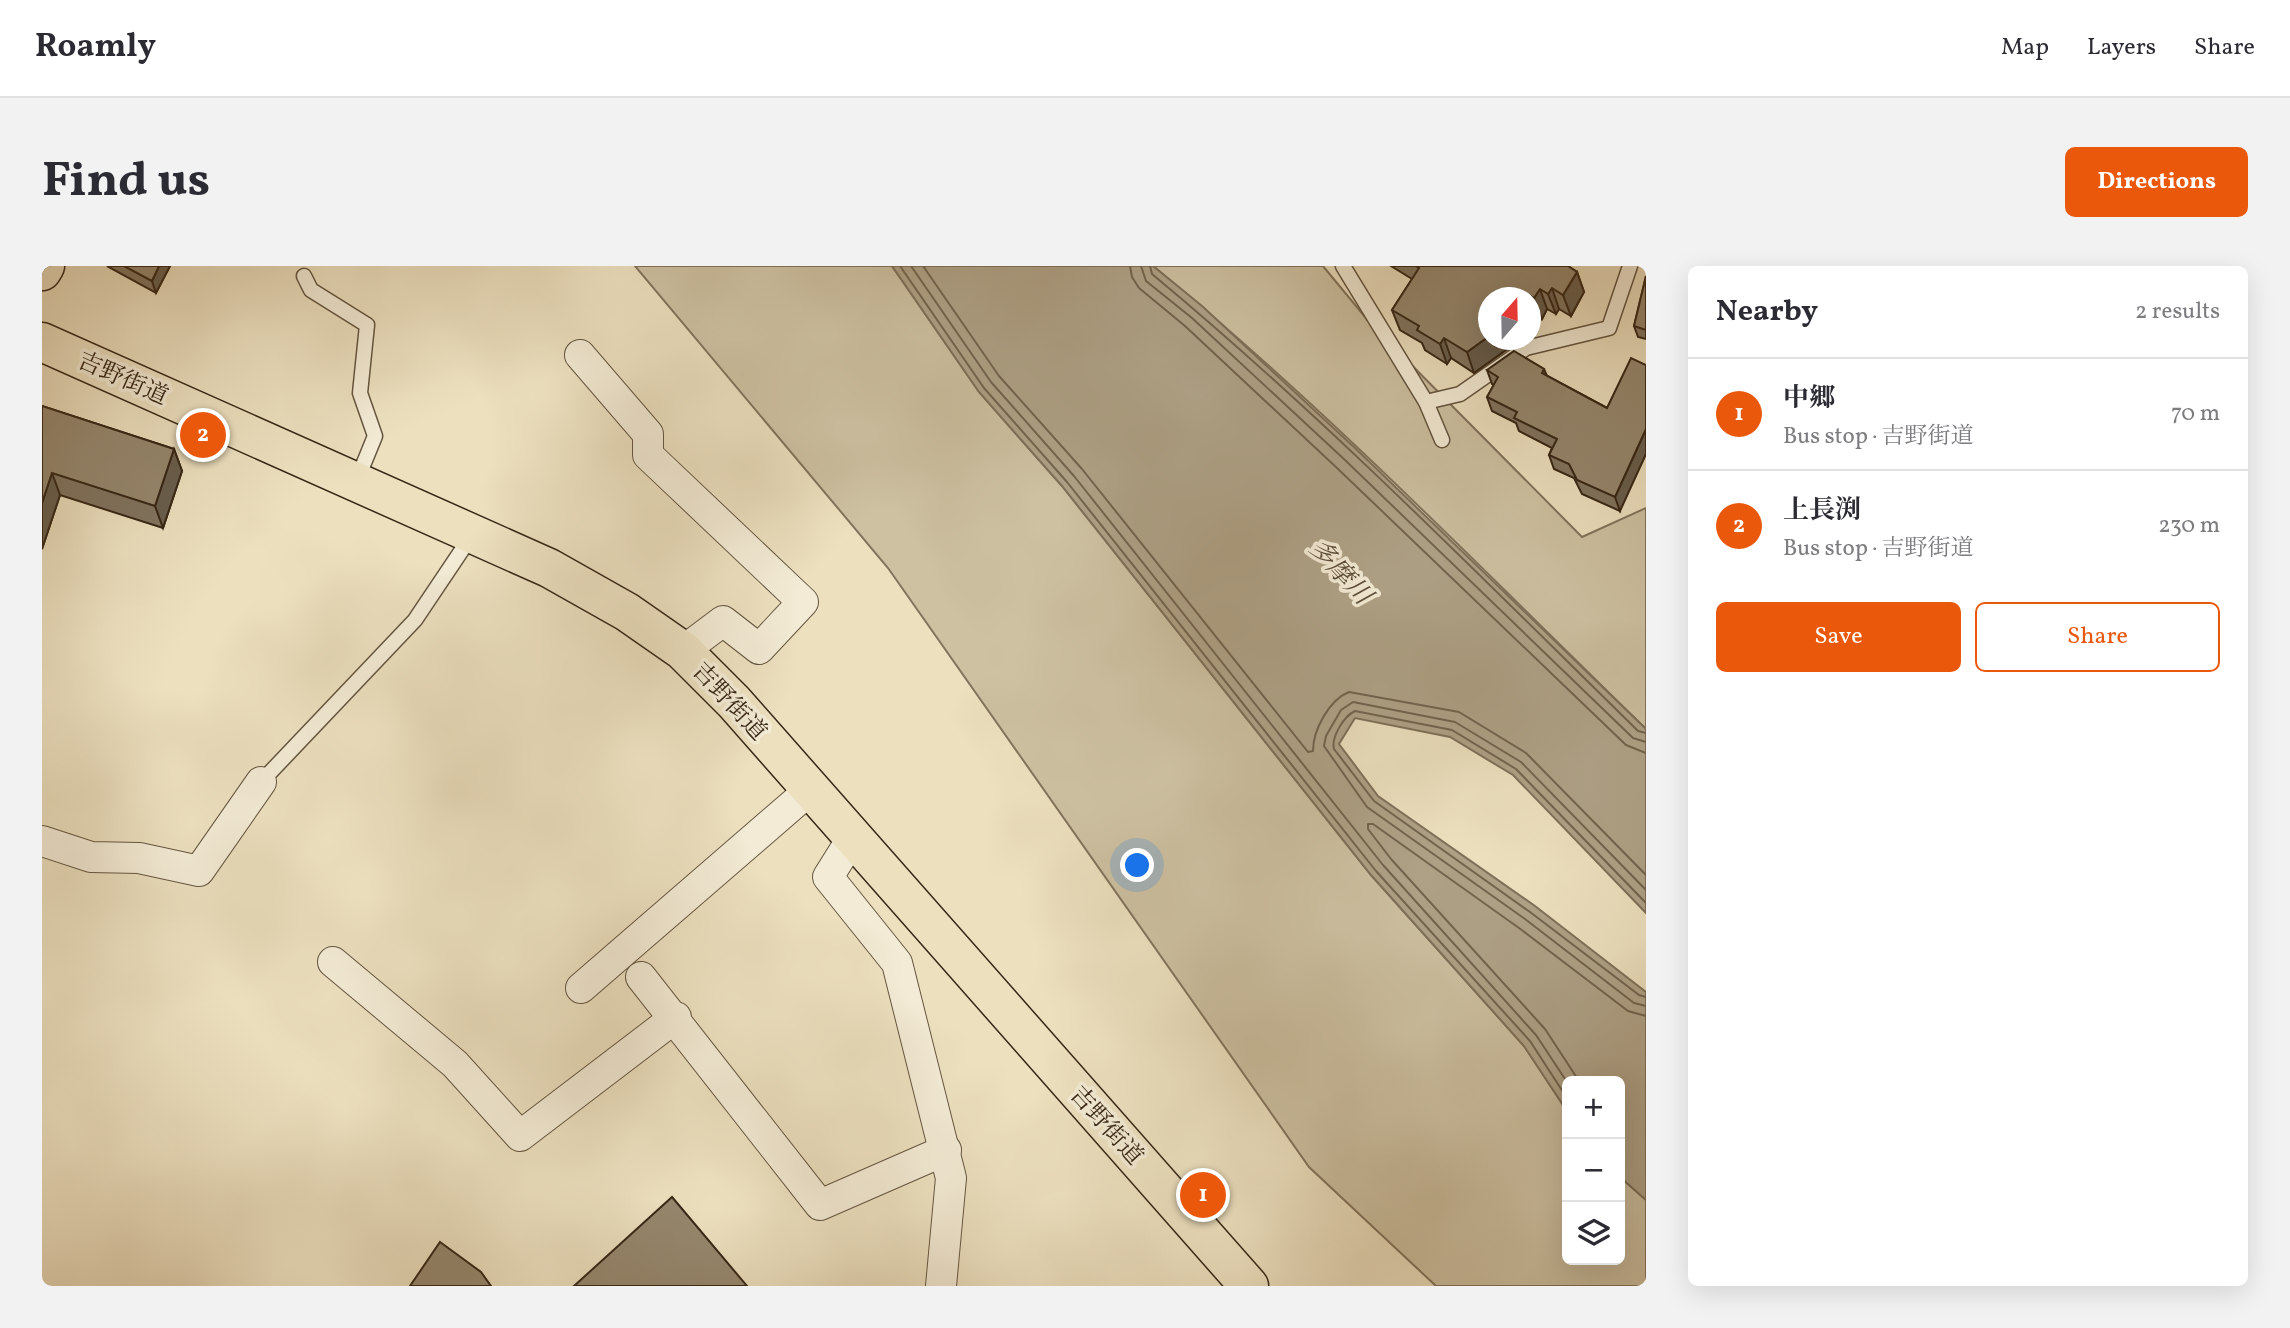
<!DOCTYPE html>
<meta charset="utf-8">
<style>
:root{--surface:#fff;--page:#f2f2f3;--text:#2b2b33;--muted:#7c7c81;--line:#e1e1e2;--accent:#ea580c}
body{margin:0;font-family:Vollkorn,"Noto Serif JP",serif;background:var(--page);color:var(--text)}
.controls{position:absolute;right:21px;bottom:21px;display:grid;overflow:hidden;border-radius:10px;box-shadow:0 7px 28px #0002}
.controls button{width:63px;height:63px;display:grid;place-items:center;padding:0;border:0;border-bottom:2px solid var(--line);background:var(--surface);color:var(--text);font:35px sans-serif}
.compass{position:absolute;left:1436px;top:21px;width:63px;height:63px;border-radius:50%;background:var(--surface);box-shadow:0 7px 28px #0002;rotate:20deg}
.you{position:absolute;left:1096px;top:600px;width:24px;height:24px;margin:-18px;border:5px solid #fff;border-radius:50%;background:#1a73e8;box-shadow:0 0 0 10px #1a73e833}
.badge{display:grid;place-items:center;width:46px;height:46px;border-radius:50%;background:var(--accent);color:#fff;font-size:23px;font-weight:700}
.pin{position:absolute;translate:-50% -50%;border:4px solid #fff;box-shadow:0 2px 7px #0006}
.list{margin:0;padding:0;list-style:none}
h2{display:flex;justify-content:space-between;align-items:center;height:91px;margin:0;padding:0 28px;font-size:30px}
h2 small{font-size:23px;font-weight:400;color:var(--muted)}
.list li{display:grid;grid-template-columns:46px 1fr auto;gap:21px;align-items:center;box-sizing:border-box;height:112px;padding:0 28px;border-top:2px solid var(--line)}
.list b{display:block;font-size:26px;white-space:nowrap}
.list p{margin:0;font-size:23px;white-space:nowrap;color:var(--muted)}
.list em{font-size:23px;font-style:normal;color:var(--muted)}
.actions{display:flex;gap:14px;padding:21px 28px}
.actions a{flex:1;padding:16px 0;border:2px solid var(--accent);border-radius:10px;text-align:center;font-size:24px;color:var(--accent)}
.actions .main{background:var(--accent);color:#fff}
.icon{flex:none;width:38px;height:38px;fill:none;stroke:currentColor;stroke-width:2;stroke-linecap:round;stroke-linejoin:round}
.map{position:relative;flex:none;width:1604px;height:1020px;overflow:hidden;border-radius:10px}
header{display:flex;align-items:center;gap:42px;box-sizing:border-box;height:98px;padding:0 35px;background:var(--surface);border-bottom:2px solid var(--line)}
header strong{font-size:33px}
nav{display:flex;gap:38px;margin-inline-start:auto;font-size:24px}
.intro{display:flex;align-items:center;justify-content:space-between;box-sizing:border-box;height:168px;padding:0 42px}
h1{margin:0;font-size:49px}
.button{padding:18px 32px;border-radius:10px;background:var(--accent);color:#fff;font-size:24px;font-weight:700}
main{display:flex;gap:42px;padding:0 42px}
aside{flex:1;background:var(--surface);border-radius:10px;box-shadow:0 7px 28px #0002}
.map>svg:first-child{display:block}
.green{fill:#cdc1a2;stroke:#82745c;stroke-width:2}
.water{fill:#aea186;stroke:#7e7059;stroke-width:2}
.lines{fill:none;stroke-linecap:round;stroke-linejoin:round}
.shore{stroke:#72644e;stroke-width:2}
.lane-casing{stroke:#645540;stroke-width:17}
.street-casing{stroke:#645540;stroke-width:32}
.primary-casing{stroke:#372716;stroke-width:41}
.highway-casing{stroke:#372716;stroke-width:41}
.lane{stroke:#f3ebd5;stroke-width:14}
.street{stroke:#f3ebd5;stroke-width:30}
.primary{stroke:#ece0bf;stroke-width:38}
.highway{stroke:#ece0bf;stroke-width:38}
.wall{fill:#80745f;stroke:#372716;stroke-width:2}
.shaded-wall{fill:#685e4d;stroke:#372716;stroke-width:2}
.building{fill:#95876e;stroke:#372716;stroke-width:2}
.labels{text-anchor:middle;stroke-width:7;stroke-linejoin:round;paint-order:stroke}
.street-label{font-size:24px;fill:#372716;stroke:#f3ebd5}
.water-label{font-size:26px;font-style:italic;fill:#5b4c38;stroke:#f3ebd5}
</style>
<header>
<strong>Roamly</strong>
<nav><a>Map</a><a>Layers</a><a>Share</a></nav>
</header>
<div class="intro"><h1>Find us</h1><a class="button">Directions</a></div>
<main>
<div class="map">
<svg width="1604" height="1020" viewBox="0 0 1604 1020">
<rect width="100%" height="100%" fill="#ece0bf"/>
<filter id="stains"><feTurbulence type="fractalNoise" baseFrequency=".00286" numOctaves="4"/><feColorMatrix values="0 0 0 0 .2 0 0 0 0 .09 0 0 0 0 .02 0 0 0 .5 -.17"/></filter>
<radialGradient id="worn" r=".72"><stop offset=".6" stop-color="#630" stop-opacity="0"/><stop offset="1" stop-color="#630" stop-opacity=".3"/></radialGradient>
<g class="green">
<path d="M593 0H850L937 126 1020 220 1329 609 1482 780 1525 845V994H1578V911L1604 934V1020H1394L1267 901 846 302Z"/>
<path d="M1111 0H1281L1328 57 1540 271 1604 242V463C1443 306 1285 143 1111 0Z"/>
</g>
<path class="water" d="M850 0H1111L1160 40 1313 182 1604 463V647L1471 509 1408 471 1313 452 1297 478 1336 530 1493 640 1604 726V934L1578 911V815H1525V845L1482 780 1329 609 1020 220 937 126Z"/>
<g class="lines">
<g class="shore">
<path d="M858 0 942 122 1025 216 1334 605 1488 775 1525 832"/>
<path d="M869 0 949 116 1032 210 1341 599 1494 769 1525 816"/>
<path d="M881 0 957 110 1040 203 1266 486 1271 485C1271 464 1287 434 1307 426L1417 446 1484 487 1604 609"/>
<path d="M1088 0 1090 11 1097 22 1143 60 1295 202 1584 479 1604 487"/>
<path d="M1099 0 1104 15 1150 52 1303 194 1591 472 1604 476"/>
<path d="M1108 0 1110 8C1281 150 1438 310 1596 465L1604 467"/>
<path d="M1604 624 1479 496 1413 456 1311 436 1299 444 1284 470 1282 480 1325 541 1483 653 1592 737 1604 740"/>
<path d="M1604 637 1474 503 1410 464 1313 445C1302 450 1289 471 1292 483L1332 535 1488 646 1597 729 1604 731"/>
<path d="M1537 815 1503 763 1349 593 1326 563V558H1331L1477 662 1586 745 1604 750"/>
</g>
<defs>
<g id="lane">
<path d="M1301 0 1384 136 1400 174"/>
<path d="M262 10 269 24 325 59 318 127 333 170 315 214"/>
<path d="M1384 136 1418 128 1484 82 1567 62 1588 0"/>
<path d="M219 516 373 354 430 269"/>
</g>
<g id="street">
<path d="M538 89 606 168V189L761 336 717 383 681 355 641 385"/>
<path d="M811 571 786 611 855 697 909 912 899 1020"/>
<path d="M0 575 49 591 97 592 157 605 219 516"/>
<path d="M291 696 413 798 478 870 634 751"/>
<path d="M599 711 778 939 904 884"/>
<path d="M539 722 769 523"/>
</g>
<path id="primary" d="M0 5 3 0"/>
<path id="highway" d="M0 76 507 302 585 346 641 385 692 436 1207 1020"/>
</defs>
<use href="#lane" class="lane-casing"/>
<use href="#street" class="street-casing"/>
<use href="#primary" class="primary-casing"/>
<use href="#highway" class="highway-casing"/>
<use href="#lane" class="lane"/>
<use href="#street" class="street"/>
<use href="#primary" class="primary"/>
<use href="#highway" class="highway"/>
</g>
<g class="wall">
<path d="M65 0H128L114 27Z"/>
<path d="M1349 0H1526L1535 6 1542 26 1529 50 1517 43 1514 48 1505 43 1500 53 1489 46 1488 47V32H1446L1468 81 1432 107 1409 92 1405 98 1383 84 1380 77 1358 64 1350 44 1370 13Z"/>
<path d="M1604 10V73L1596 71 1592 60Z"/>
<path d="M1502 103 1505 110 1565 142 1578 245 1540 228 1532 212 1512 203 1507 189 1510 182 1477 165 1474 157 1450 145 1445 131 1452 119 1450 118 1445 104Z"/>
<path d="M0 140 132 183 140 205 121 262 18 229 0 283Z"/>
</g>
<g class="shaded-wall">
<path d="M117 0H128L114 27 110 15Z"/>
<path d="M1535 6 1542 26 1529 50 1521 29Z"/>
<path d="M1510 22 1517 43 1514 48 1506 28Z"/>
<path d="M1498 23 1505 43 1500 53 1492 32Z"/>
<path d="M1446 71V74H1473L1468 81 1432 107 1425 86Z"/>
<path d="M1402 72 1409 92 1405 98 1398 78Z"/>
<path d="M1604 163V188L1578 245 1573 231Z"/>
<path d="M132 183 140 205 121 262 113 240Z"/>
<path d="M10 207 18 229 0 283V237Z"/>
</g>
<g class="building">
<path d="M82 0H117L110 15Z"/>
<path d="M1374 0H1526L1535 6 1521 29 1510 22 1506 28 1498 23 1492 32 1482 26 1478 32H1446V71L1425 86 1402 72 1398 78 1375 64 1377 60 1350 44 1377 2Z"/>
<path d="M1604 10V64L1592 60Z"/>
<path d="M1472 85 1502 103 1500 107 1565 142 1589 92 1604 99V163L1573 231 1535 214 1527 198 1507 189 1515 173 1472 152 1475 146 1445 131 1456 111 1445 104Z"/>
<path d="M0 140 132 183 113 240 10 207 0 237Z"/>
<path d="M630 931 705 1020H532Z"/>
<path d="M398 976 439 1006 449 1020H368Z"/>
</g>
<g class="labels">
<g class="street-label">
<text transform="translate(81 112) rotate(24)" y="8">吉野街道</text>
<text transform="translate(688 435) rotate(47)" y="8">吉野街道</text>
<text transform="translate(1065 859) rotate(48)" y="8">吉野街道</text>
</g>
<g class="water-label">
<text transform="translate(1299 305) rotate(47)" y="9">多摩川</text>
</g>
</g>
<rect width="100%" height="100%" filter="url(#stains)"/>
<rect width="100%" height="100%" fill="url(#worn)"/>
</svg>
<div class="controls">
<button>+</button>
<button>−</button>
<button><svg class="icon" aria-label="layers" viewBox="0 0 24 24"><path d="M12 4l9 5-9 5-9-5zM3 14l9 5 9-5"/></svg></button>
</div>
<svg class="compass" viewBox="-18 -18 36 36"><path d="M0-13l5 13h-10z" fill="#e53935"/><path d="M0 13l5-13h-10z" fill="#7c7c81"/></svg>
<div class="you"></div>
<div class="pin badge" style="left:1161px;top:929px">1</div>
<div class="pin badge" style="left:161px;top:169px">2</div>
</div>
<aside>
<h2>Nearby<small>2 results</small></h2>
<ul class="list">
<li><span class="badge">1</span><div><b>中郷</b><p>Bus stop · 吉野街道</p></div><em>70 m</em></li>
<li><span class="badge">2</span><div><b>上長渕</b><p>Bus stop · 吉野街道</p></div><em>230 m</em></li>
</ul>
<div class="actions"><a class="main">Save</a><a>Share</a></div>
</aside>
</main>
